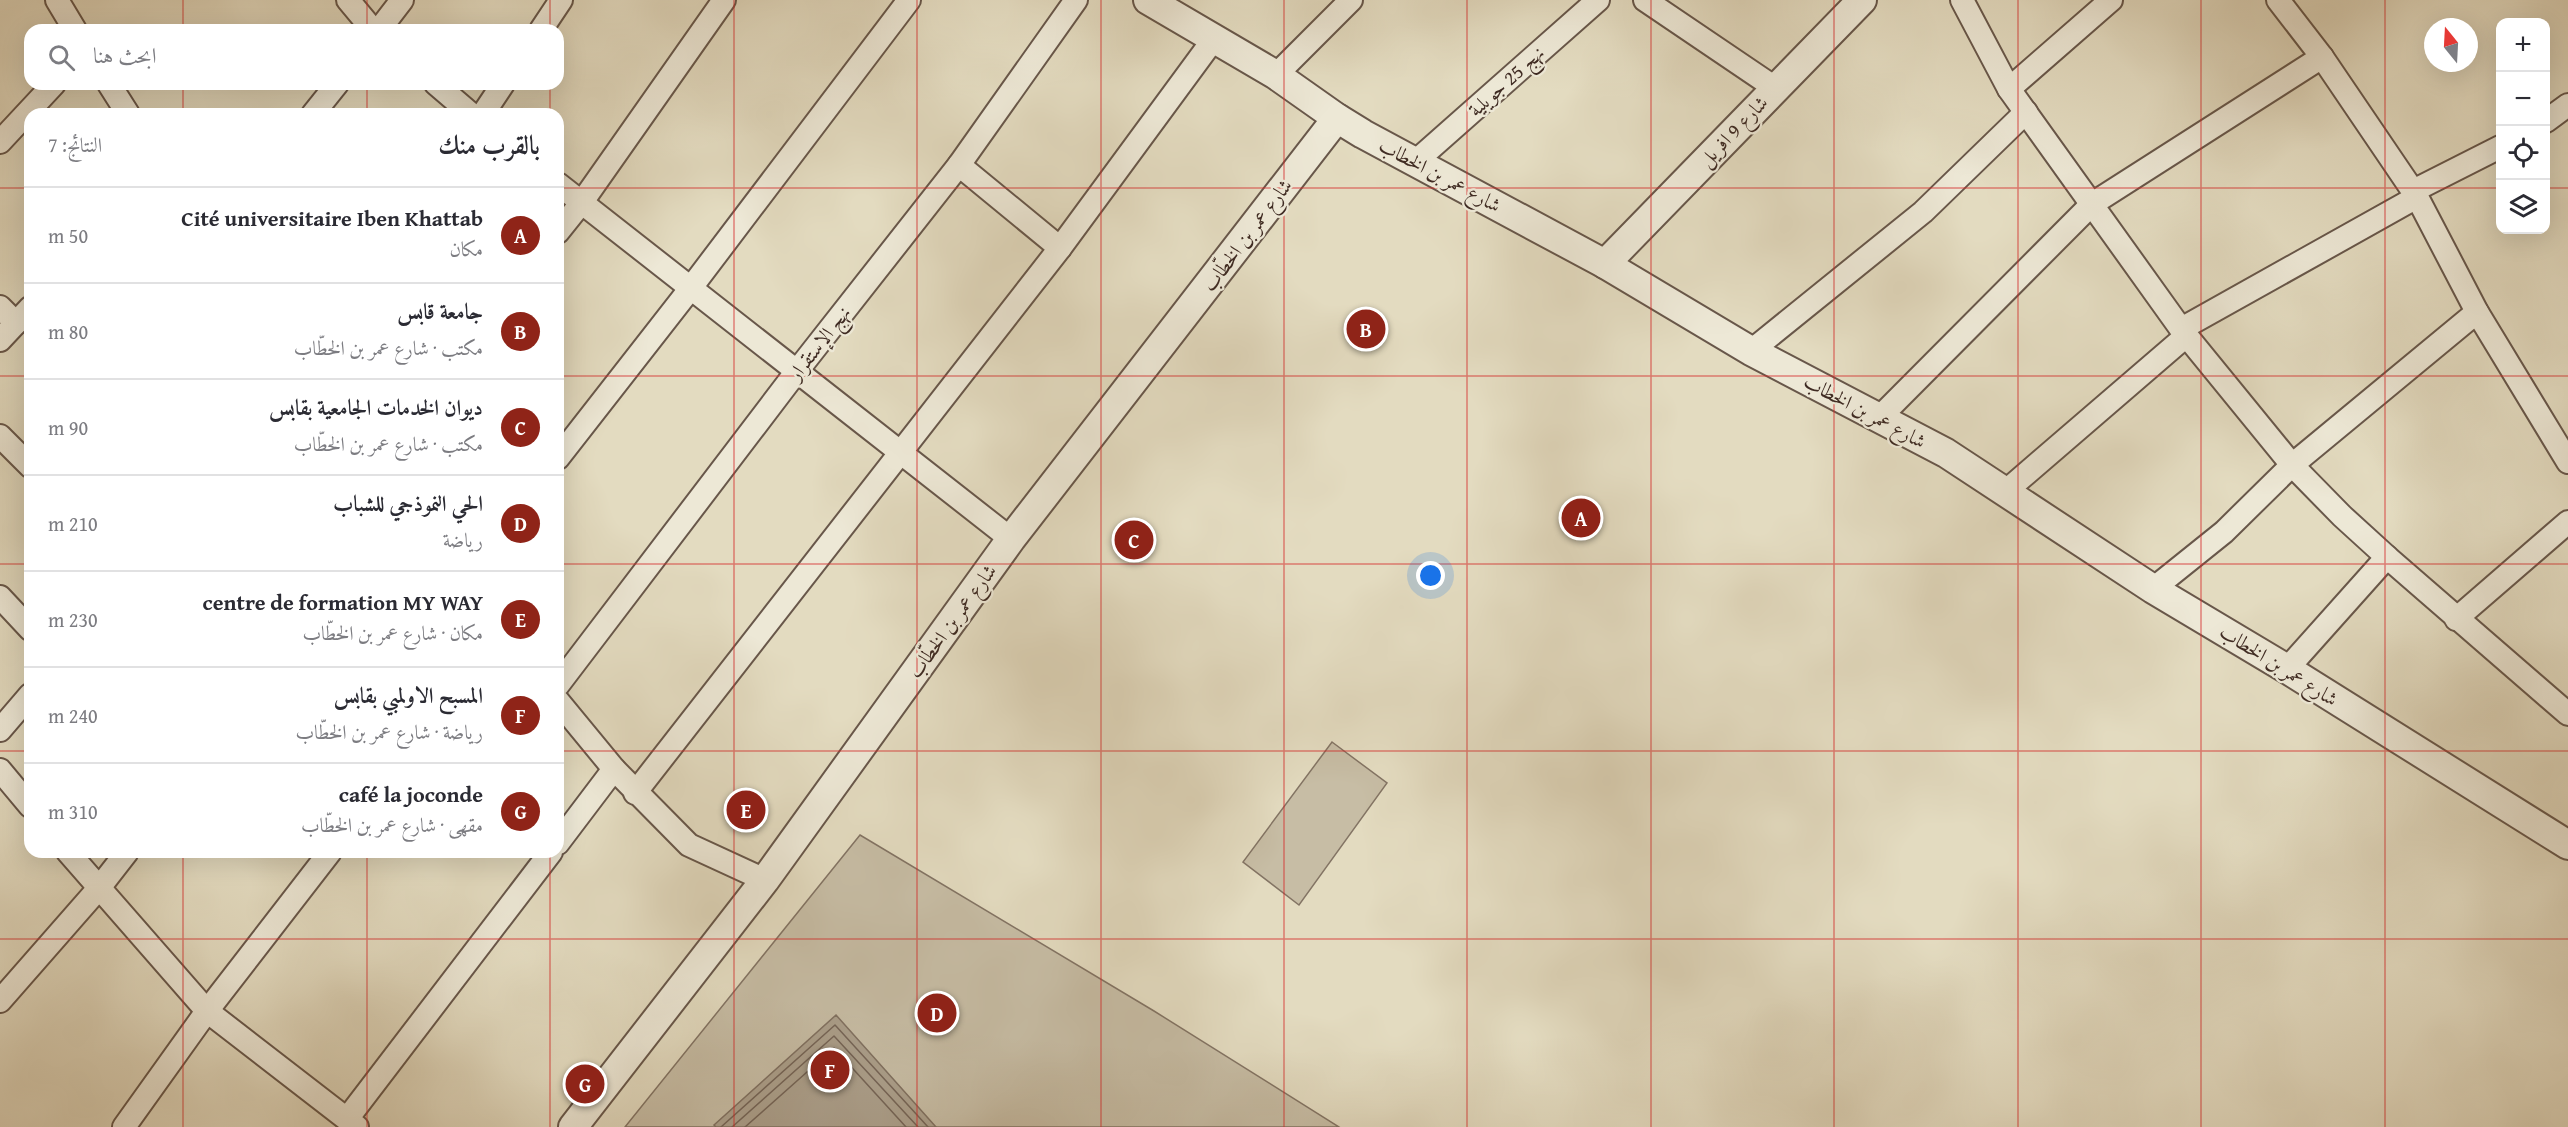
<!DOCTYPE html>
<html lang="ar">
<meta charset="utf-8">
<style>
:root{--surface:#fff;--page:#f2f2f3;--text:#2b2b33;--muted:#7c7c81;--line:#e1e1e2;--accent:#8f2418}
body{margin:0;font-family:"Gentium Book Plus",Amiri,serif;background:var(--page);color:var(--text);direction:rtl}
.controls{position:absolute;right:18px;top:18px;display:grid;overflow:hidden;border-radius:12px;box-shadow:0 6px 24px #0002}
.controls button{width:54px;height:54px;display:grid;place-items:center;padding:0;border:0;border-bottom:2px solid var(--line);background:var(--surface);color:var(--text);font:30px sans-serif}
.compass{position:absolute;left:2424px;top:18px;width:54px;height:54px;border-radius:50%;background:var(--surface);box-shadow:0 6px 24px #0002;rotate:342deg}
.you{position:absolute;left:1431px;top:576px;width:21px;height:21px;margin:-15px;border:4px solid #fff;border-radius:50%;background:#1a73e8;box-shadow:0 0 0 9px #1a73e833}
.badge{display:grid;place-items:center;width:39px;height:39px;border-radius:50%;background:var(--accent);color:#fff;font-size:20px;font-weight:700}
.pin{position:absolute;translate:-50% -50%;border:3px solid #fff;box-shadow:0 2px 6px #0006}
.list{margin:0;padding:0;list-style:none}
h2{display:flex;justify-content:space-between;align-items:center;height:78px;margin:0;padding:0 24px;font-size:26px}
h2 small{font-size:20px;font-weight:400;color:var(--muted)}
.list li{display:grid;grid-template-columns:39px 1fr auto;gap:18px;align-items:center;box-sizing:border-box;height:96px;padding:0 24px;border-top:2px solid var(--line)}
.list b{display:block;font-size:22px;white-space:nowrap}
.list p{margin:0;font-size:20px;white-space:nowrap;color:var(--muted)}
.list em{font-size:20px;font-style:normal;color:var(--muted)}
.icon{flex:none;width:33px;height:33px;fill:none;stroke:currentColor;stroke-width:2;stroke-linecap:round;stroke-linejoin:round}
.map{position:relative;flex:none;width:2568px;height:1127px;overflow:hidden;direction:ltr}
.search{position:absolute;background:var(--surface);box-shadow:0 6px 24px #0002;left:24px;top:24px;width:540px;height:66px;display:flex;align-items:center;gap:15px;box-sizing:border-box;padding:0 21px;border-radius:18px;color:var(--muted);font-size:22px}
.panel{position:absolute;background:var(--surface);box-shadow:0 6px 24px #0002;left:24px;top:108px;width:540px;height:750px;border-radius:18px;direction:rtl}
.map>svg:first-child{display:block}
.green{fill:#c7bda5;stroke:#837464;stroke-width:1.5}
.water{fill:#ab9f8b;stroke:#807161;stroke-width:1.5}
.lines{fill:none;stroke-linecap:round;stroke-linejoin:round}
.shore{stroke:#756557;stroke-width:1.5}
.minor-casing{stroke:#68574a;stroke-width:26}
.tertiary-casing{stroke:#68574a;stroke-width:32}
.minor{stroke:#ede8d6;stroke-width:22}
.tertiary{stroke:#ede8d6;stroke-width:28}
.grid{fill:none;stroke:#d62828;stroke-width:1.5;stroke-opacity:0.55}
.labels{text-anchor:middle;stroke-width:4.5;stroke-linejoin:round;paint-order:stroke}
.street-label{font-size:20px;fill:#3f2b23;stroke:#ede8d6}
</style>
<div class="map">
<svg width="2568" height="1127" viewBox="0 0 2568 1127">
<rect width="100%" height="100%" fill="#e3dbc0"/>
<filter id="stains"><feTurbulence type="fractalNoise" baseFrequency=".00333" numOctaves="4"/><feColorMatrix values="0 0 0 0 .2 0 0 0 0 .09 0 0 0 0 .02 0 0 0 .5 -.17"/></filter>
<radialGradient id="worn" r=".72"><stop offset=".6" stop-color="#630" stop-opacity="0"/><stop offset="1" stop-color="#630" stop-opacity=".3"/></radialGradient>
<g class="green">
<path d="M1332 742 1387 783 1299 905 1243 862Z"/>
<path d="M860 835 1154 1011 1339 1127H625Z"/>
</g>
<path class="water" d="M836 1015 936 1127H716L714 1125Z"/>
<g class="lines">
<g class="shore">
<path d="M721 1127 835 1025 928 1127"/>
<path d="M732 1127 834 1036 918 1127"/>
<path d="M745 1127 834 1048 906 1127"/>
</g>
<defs>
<g id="minor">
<path d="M57 0 75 30"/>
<path d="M348 0 373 30"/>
<path d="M1645 0 1775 88"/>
<path d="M1962 0 2009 89 2181 329 2292 465 2342 516 2387 557 2568 714"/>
<path d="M2278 0 2322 57 2417 197 2477 312 2568 462"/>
<path d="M379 30 402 0"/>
<path d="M541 30 561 0"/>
<path d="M1276 75 1351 0"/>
<path d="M109 84 128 114"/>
<path d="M436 84 471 114"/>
<path d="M2009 89 2111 0"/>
<path d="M313 114 337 84"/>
<path d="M483 114 503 84"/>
<path d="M2546 121 2568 105"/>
<path d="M0 142 54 84"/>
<path d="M1415 162 1598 0"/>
<path d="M959 165 1060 248"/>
<path d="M558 184 1011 539"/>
<path d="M2413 191 2500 147"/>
<path d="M558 232 582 202 724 0"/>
<path d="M0 307 16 323"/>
<path d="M2181 329 2417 197"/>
<path d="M0 340 30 308"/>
<path d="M1751 351 1923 212 2026 112"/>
<path d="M1879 418 2092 204 2322 57"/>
<path d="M0 436 30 466"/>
<path d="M558 458 690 289 909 0"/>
<path d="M2006 491 2186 336"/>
<path d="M2153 589 2224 532 2292 465 2477 312"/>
<path d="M0 597 30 629"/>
<path d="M2456 619 2568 522"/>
<path d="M2287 669 2387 557"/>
<path d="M558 685 797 371 959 165 1076 0"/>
<path d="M558 701 614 769 689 845 765 880"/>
<path d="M0 730 30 695"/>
<path d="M0 770 30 806"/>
<path d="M635 793 1060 248 1213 40"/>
<path d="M558 843 614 769"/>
<path d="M68 852 207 1011 357 1127"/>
<path d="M0 1001 99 888 127 852"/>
<path d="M347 1119 551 852"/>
<path d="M124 1127 207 1011 330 852"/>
</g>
<g id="tertiary">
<path d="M1148 0 1276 75 1337 118 1363 134 1605 264 1751 351 1946 453 2153 589 2287 669 2568 845"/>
<path d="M1605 264 1862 0"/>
<path d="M573 1127 765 880 1011 539 1337 118"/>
</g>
</defs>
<use href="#minor" class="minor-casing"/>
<use href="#tertiary" class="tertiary-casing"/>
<use href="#minor" class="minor"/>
<use href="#tertiary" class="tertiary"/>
</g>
<path class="grid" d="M183 0V30M367 0V30M550 0V30M734 0V1127M917 0V1127M1101 0V1127M1284 0V1127M1467 0V1127M1651 0V1127M1834 0V1127M2018 0V1127M2201 0V1127M2385 0V1127M183 84V114M367 84V114M550 84V114M0 188H30M558 188H2500M2546 188H2568M0 376H30M558 376H2568M0 564H30M558 564H2568M0 751H30M558 751H2568M183 852V1127M367 852V1127M550 852V1127M0 939H2568"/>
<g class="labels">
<g class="street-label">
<text transform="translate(1506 81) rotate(-42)" y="7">نهج 25 جويلية</text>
<text transform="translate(1733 131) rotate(-46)" y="7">شارع 9 افريل</text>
<text transform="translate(1440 175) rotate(28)" y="7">شارع عمر بن الخطاب</text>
<text transform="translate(1247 235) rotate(-53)" y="7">شارع عمر بن الخطّاب</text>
<text transform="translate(819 343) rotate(-52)" y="7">نهج الإستقرار</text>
<text transform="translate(1865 411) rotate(28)" y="7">شارع عمر بن الخطاب</text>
<text transform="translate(952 621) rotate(-54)" y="7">شارع عمر بن الخطّاب</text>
<text transform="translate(2279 665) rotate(32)" y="7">شارع عمر بن الخطاب</text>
</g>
</g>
<rect width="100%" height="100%" filter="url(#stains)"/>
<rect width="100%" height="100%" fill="url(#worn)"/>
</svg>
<div class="controls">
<button>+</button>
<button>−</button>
<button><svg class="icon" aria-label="locate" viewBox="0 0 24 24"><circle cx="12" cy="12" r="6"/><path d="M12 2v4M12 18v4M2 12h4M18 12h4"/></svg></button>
<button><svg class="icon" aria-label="layers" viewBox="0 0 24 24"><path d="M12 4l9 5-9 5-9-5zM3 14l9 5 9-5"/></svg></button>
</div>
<svg class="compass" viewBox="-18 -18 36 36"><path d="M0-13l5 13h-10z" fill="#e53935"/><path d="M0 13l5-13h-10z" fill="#7c7c81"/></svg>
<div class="you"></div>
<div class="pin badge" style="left:1581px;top:518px">A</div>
<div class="pin badge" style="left:1366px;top:329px">B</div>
<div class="pin badge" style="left:1134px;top:540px">C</div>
<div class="pin badge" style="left:937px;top:1013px">D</div>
<div class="pin badge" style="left:746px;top:810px">E</div>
<div class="pin badge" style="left:830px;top:1070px">F</div>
<div class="pin badge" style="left:585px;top:1084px">G</div>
<div class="search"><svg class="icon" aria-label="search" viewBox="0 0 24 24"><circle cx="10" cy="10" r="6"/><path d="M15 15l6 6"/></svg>ابحث هنا</div>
<section class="panel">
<h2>بالقرب منك<small>النتائج: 7</small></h2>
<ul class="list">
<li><span class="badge">A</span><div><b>Cité universitaire Iben Khattab</b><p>مكان</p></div><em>50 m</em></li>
<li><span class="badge">B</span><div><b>جامعة قابس</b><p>مكتب · شارع عمر بن الخطّاب</p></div><em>80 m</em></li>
<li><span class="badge">C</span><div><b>ديوان الخدمات الجامعية بقابس</b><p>مكتب · شارع عمر بن الخطّاب</p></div><em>90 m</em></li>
<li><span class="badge">D</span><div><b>الحي النموذجي للشباب</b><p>رياضة</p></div><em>210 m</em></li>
<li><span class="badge">E</span><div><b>centre de formation MY WAY</b><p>مكان · شارع عمر بن الخطّاب</p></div><em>230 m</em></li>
<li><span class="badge">F</span><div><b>المسبح الاولمبي بقابس</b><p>رياضة · شارع عمر بن الخطّاب</p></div><em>240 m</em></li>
<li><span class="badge">G</span><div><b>café la joconde</b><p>مقهى · شارع عمر بن الخطّاب</p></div><em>310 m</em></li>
</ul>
</section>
</div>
